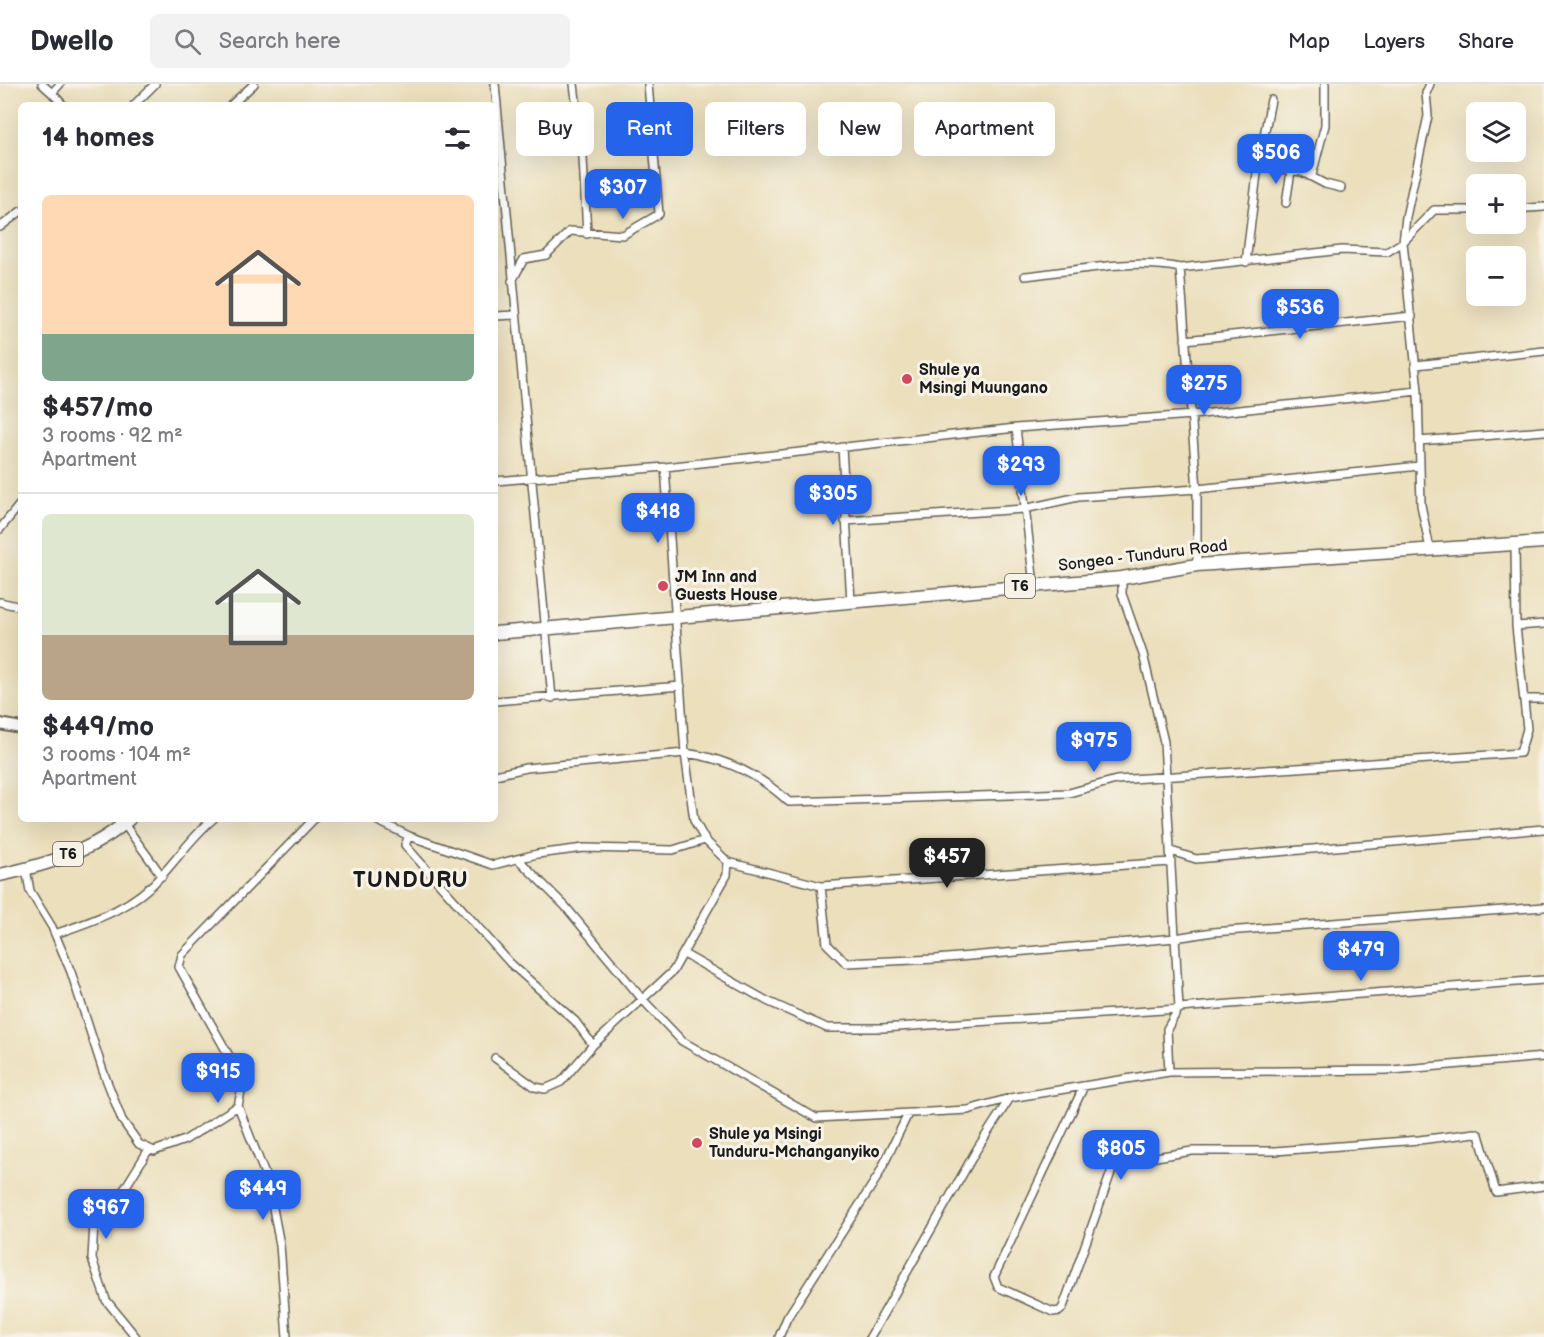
<!DOCTYPE html>
<html lang="en">
<head>
<meta charset="utf-8">
<style>
  body { margin:0; font-family:"Balsamiq Sans",sans-serif; background:#f2f2f3; color:#2b2b33; height:100vh; display:flex; flex-direction:column; font-size:22px; white-space:nowrap }
  * { box-sizing:border-box; margin:0 }
  p { font-size:20px; color:#7c7c81 }
  .icon { flex:none; width:33px; height:33px; fill:none; stroke:currentColor; stroke-width:2; stroke-linecap:round; stroke-linejoin:round }
  .map { position:relative; flex:1; overflow:hidden }
  .details { position:absolute; left:18px; top:18px; width:480px; height:720px; display:flex; flex-direction:column; background:#fff; border-radius:9px; box-shadow:0 6px 24px #0002 }
  .details>* { flex:none }
  .top-card { position:absolute; left:516px; top:18px; width:570px; height:54px; display:flex; gap:12px }
  .tools { position:absolute; left:1466px; top:18px; display:grid; gap:12px }
  .tools a { display:grid; place-items:center; width:60px; height:60px; border-radius:9px; background:#fff; box-shadow:0 6px 24px #0002; font-size:30px }
  .price { position:absolute; translate:-50% -51px; padding:0 14px; border-radius:12px; background:#2563eb; color:#fff; font-size:20px; line-height:39px; filter:drop-shadow(0 2px 3px #0008) }
  .price::after { content:''; position:absolute; left:50%; top:36px; width:18px; height:14px; margin-left:-9px; background:inherit; clip-path:polygon(0 0,100% 0,50% 100%) }
  .price.active { background:#222; color:#fff }
  ul { padding:0; list-style:none }
  li { display:grid; align-content:center; gap:12px; height:318px; padding:0 24px }
  li+li { border-top:2px solid #e1e1e2 }
  li span { display:grid; place-items:center; height:186px; border-radius:9px; color:#555 }
  li>.icon { margin-inline-start:auto }
  span .icon { width:108px; height:108px; fill:#fffc; stroke-width:1 }
  li b { font-size:26px }
  h2 { display:flex; justify-content:space-between; align-items:center; height:72px; padding:0 24px; font-size:26px }
  .tag { padding:0 21px; border-radius:9px; background:#fff; box-shadow:0 6px 24px #0002; font-size:21px; line-height:54px }
  .tag.active { background:#2563eb; color:#fff }
  header { display:flex; align-items:center; gap:36px; box-sizing:border-box; height:84px; padding:0 30px; background:#fff; border-bottom:2px solid #e1e1e2 }
  header strong { font-size:28px }
  nav { display:flex; gap:33px; margin-inline-start:auto; font-size:21px }
  .search { width:420px; height:54px; background:#f2f2f3; display:flex; align-items:center; gap:15px; box-sizing:border-box; padding:0 21px; border-radius:9px; color:#7c7c81; font-size:22px }
  .map>svg:first-child { display:block }
  .lines { fill:none; stroke-linecap:round; stroke-linejoin:round }
  .minor-casing { stroke:#646054; stroke-width:10 }
  .secondary-casing { stroke:#646054; stroke-width:14 }
  .trunk-casing { stroke:#646054; stroke-width:15 }
  .minor { stroke:#fff; stroke-width:7 }
  .secondary { stroke:#fff; stroke-width:10 }
  .trunk { stroke:#fff; stroke-width:12 }
  .poi-dot { fill:#d1495b; stroke:#f7f3e8; stroke-width:2 }
  .labels { text-anchor:middle; dominant-baseline:central; stroke-width:6; stroke-linejoin:round; paint-order:stroke }
  .shield { fill:#f7f3e8; stroke:#5e5c59; stroke-width:1.5 }
  .shield-label { font-size:15px; font-weight:bold; fill:#1c1c1c }
  .poi-label { font-size:16px; font-weight:bold; fill:#1c1c1c; stroke:#f7f3e8; text-anchor:start }
  .street-label { font-size:16px; fill:#1c1c1c; stroke:#f7f3e8 }
  .district-label { font-size:22px; font-weight:bold; letter-spacing:1.5px; fill:#1c1c1c; stroke:#f7f3e8 }
</style>
</head>
<body>
<header>
<strong>Dwello</strong>
<div class="search"><svg class="icon" aria-label="search" viewBox="0 0 24 24"><circle cx="10" cy="10" r="6"/><path d="M15 15l6 6"/></svg>Search here</div>
<nav><a>Map</a><a>Layers</a><a>Share</a></nav>
</header>
<div class="map">
<svg width="1544" height="1253" viewBox="0 0 1544 1253">
  <rect width="100%" height="100%" fill="#f7f3e8"/>
  <filter id="ink" filterUnits="userSpaceOnUse"><feTurbulence type="fractalNoise" baseFrequency=".0167" numOctaves="2"/><feDisplacementMap in="SourceGraphic" scale="12" xChannelSelector="R" yChannelSelector="G"/><feConvolveMatrix kernelMatrix="1 2 1 2 8 2 1 2 1" color-interpolation-filters="sRGB"/></filter>
  <filter id="wash" filterUnits="userSpaceOnUse"><feTurbulence type="fractalNoise" baseFrequency=".008" numOctaves="4" result="noise"/><feDisplacementMap in="SourceGraphic" scale="24" xChannelSelector="R" yChannelSelector="G"/><feGaussianBlur stdDeviation="1.35" result="paint"/><feColorMatrix in="noise" values="0 0 0 0 0 0 0 0 0 0 0 0 0 0 0 0 0 1.4 0 .05"/><feComposite in="paint" operator="in"/></filter>
  <g filter="url(#wash)">
    <rect width="100%" height="100%" fill="#ebdfbc"/>
  </g>
  <g filter="url(#ink)">
    <g class="lines">
      <g class="minor-casing">
        <path id="minor" d="M 42,0 L 52,9
          M 60,0 L 52,9 L 63,21
          M 495,0 L 552,614
          M 574,0 L 583,74 L 587,150
          M 1430,0 L 1426,9 L 1428,32 L 1406,133 L 1403,158 L 1418,307 L 1421,421 L 1430,465
          M 134,21 L 155,0
          M 231,21 L 254,0
          M 1258,82 L 1302,88 L 1325,100 L 1341,104
          M 1312,91 L 1325,41 L 1325,0
          M 1286,119 L 1291,87
          M 1515,125 L 1544,123
          M 0,143 L 21,127
          M 1246,178 L 1258,82 L 1271,16
          M 1180,184 L 1197,405 L 1197,481
          M 1025,192 C 1073,187 1133,174 1180,184 L 1342,166 L 1387,168 L 1403,158 L 1434,126 L 1476,126
          M 512,197 L 524,175 L 546,171 L 570,147 L 623,151 L 659,130 L 648,0
          M 495,232 L 515,231
          M 1185,256 L 1412,232
          M 1416,281 L 1544,267
          M 1016,344 L 1034,501
          M 1419,357 L 1544,347
          M 842,363 L 851,518
          M 495,397 L 665,383 L 1016,344 L 1192,331 L 1418,307
          M 845,437 L 1024,425 L 1078,413 L 1197,405 L 1419,382
          M 0,445 L 21,419
          M 1122,494 L 1122,510 L 1143,570 L 1164,658 L 1179,924 L 1167,945 L 1169,988
          M 0,518 L 21,523
          M 1516,542 L 1544,540
          M 1524,615 L 1544,615
          M 495,617 L 681,602
          M 495,691 L 526,684 L 685,669 C 724,674 760,691 789,718 L 1069,709 L 1116,696 L 1520,669 L 1527,645 L 1516,542 L 1515,458
          M 374,735 L 409,752 L 493,781 L 537,770 L 584,764 L 673,766 L 705,756
          M 124,740 L 162,792
          M 409,752 L 405,761 L 510,879 L 575,937 L 593,961
          M 1171,767 L 1196,775 L 1544,745
          M 519,776 L 565,822 L 643,916 L 682,957 L 816,1034 L 968,1026 L 1010,1014 L 1169,988 L 1392,986 L 1544,973
          M 728,778 L 821,802 L 1171,778
          M 26,785 L 30,807 L 52,843 L 71,888 L 103,987 L 122,1036 L 139,1060 L 154,1067 L 185,1056 L 238,1022 L 241,1008 L 237,986 L 179,883 L 182,871 L 314,735
          M 821,802 L 827,860 L 846,879 L 936,875 L 1175,854 L 1213,848 L 1544,823
          M 55,850 C 96,836 133,824 163,790 C 180,771 193,752 213,735
          M 684,870 L 767,917 L 827,944 L 882,944 L 1179,925
          M 1179,924 L 1544,896
          M 495,974 L 535,1003 L 545,1005 L 561,998 L 593,961 L 673,887 L 727,791 L 728,778 L 705,756 L 694,736 L 685,669 L 665,383
          M 1084,1002 L 994,1193 L 998,1203 L 1053,1228 L 1060,1227 L 1063,1223 L 1114,1080 L 1192,1067 L 1275,1067 L 1419,1056 L 1475,1049 L 1479,1051 L 1496,1108 L 1544,1102
          M 238,1022 L 268,1098 L 280,1161 L 287,1253
          M 136,1253 L 106,1216 L 92,1175 L 94,1139 L 125,1104 L 149,1065
          M 779,1253 L 787,1234 L 878,1092 L 908,1030
          M 870,1253 L 977,1065 L 1010,1014"/>
      </g>
      <g class="secondary-casing">
        <path id="secondary" d="M 0,640 L 21,644"/>
      </g>
      <g class="trunk-casing">
        <path id="trunk" d="M 495,549 L 1122,494 L 1197,481 L 1544,458
          M 0,791 C 45,781 95,767 129,735"/>
      </g>
      <use href="#minor" class="minor"/>
      <use href="#secondary" class="secondary"/>
      <use href="#trunk" class="trunk"/>
    </g>
  </g>
  <g class="poi-dot">
    <circle cx="907" cy="295" r="6"/>
    <circle cx="663" cy="502" r="6"/>
    <circle cx="697" cy="1059" r="6"/>
  </g>
  <g class="labels">
    <g class="shield">
      <rect x="1005" y="490" width="30" height="24" rx="4.5"/>
      <rect x="53" y="758" width="30" height="24" rx="4.5"/>
    </g>
    <g class="shield-label">
      <text x="1020" y="502">T6</text>
      <text x="68" y="770">T6</text>
    </g>
    <g class="poi-label">
      <text x="919" y="286">Shule ya<tspan x="919" dy="18">Msingi Muungano</tspan></text>
      <text x="675" y="493">JM Inn and<tspan x="675" dy="18">Guests House</tspan></text>
      <text x="709" y="1050">Shule ya Msingi<tspan x="709" dy="18">Tunduru-Mchanganyiko</tspan></text>
    </g>
    <g class="street-label">
      <text transform="translate(1143 472) rotate(-7)">Songea - Tunduru Road</text>
    </g>
    <g class="district-label">
      <text x="411" y="796">TUNDURU</text>
    </g>
  </g>
</svg>
<div class="tools">
<a><svg class="icon" aria-label="layers" viewBox="0 0 24 24"><path d="M12 4l9 5-9 5-9-5zM3 14l9 5 9-5"/></svg></a>
<a>+</a>
<a>−</a>
</div>
<b class="price" style="left:1276px;top:101px">$506</b>
<b class="price" style="left:623px;top:136px">$307</b>
<b class="price" style="left:1300px;top:256px">$536</b>
<b class="price" style="left:1204px;top:332px">$275</b>
<b class="price" style="left:1021px;top:413px">$293</b>
<b class="price" style="left:833px;top:442px">$305</b>
<b class="price" style="left:658px;top:460px">$418</b>
<b class="price" style="left:1094px;top:689px">$975</b>
<b class="price active" style="left:947px;top:805px">$457</b>
<b class="price" style="left:1361px;top:898px">$479</b>
<b class="price" style="left:218px;top:1020px">$915</b>
<b class="price" style="left:1121px;top:1097px">$805</b>
<b class="price" style="left:263px;top:1137px">$449</b>
<b class="price" style="left:106px;top:1156px">$967</b>
<div class="top-card">
<a class="tag">Buy</a>
<a class="tag active">Rent</a>
<a class="tag">Filters</a>
<a class="tag">New</a>
<a class="tag">Apartment</a>
</div>
<section class="details">
<h2>14 homes<svg class="icon" aria-label="filters" viewBox="0 0 24 24"><path d="M4 7h16M4 17h16"/><circle cx="9" cy="7" r="2"/><circle cx="15" cy="17" r="2"/></svg></h2>
<ul>
<li><span style="background:linear-gradient(#ffd9b3 75%,#7fa58c 0)"><svg class="icon" aria-label="home" viewBox="0 0 24 24"><path d="M3 11l9-7 9 7M6 9v11h12V9"/></svg></span><div><b>$457/mo</b><p>3 rooms · 92 m²</p><p>Apartment</p></div></li>
<li><span style="background:linear-gradient(#dfe7d0 65%,#b9a48a 0)"><svg class="icon" aria-label="home" viewBox="0 0 24 24"><path d="M3 11l9-7 9 7M6 9v11h12V9"/></svg></span><div><b>$449/mo</b><p>3 rooms · 104 m²</p><p>Apartment</p></div></li>
</ul>
</section>
</div>
</body>
</html>
